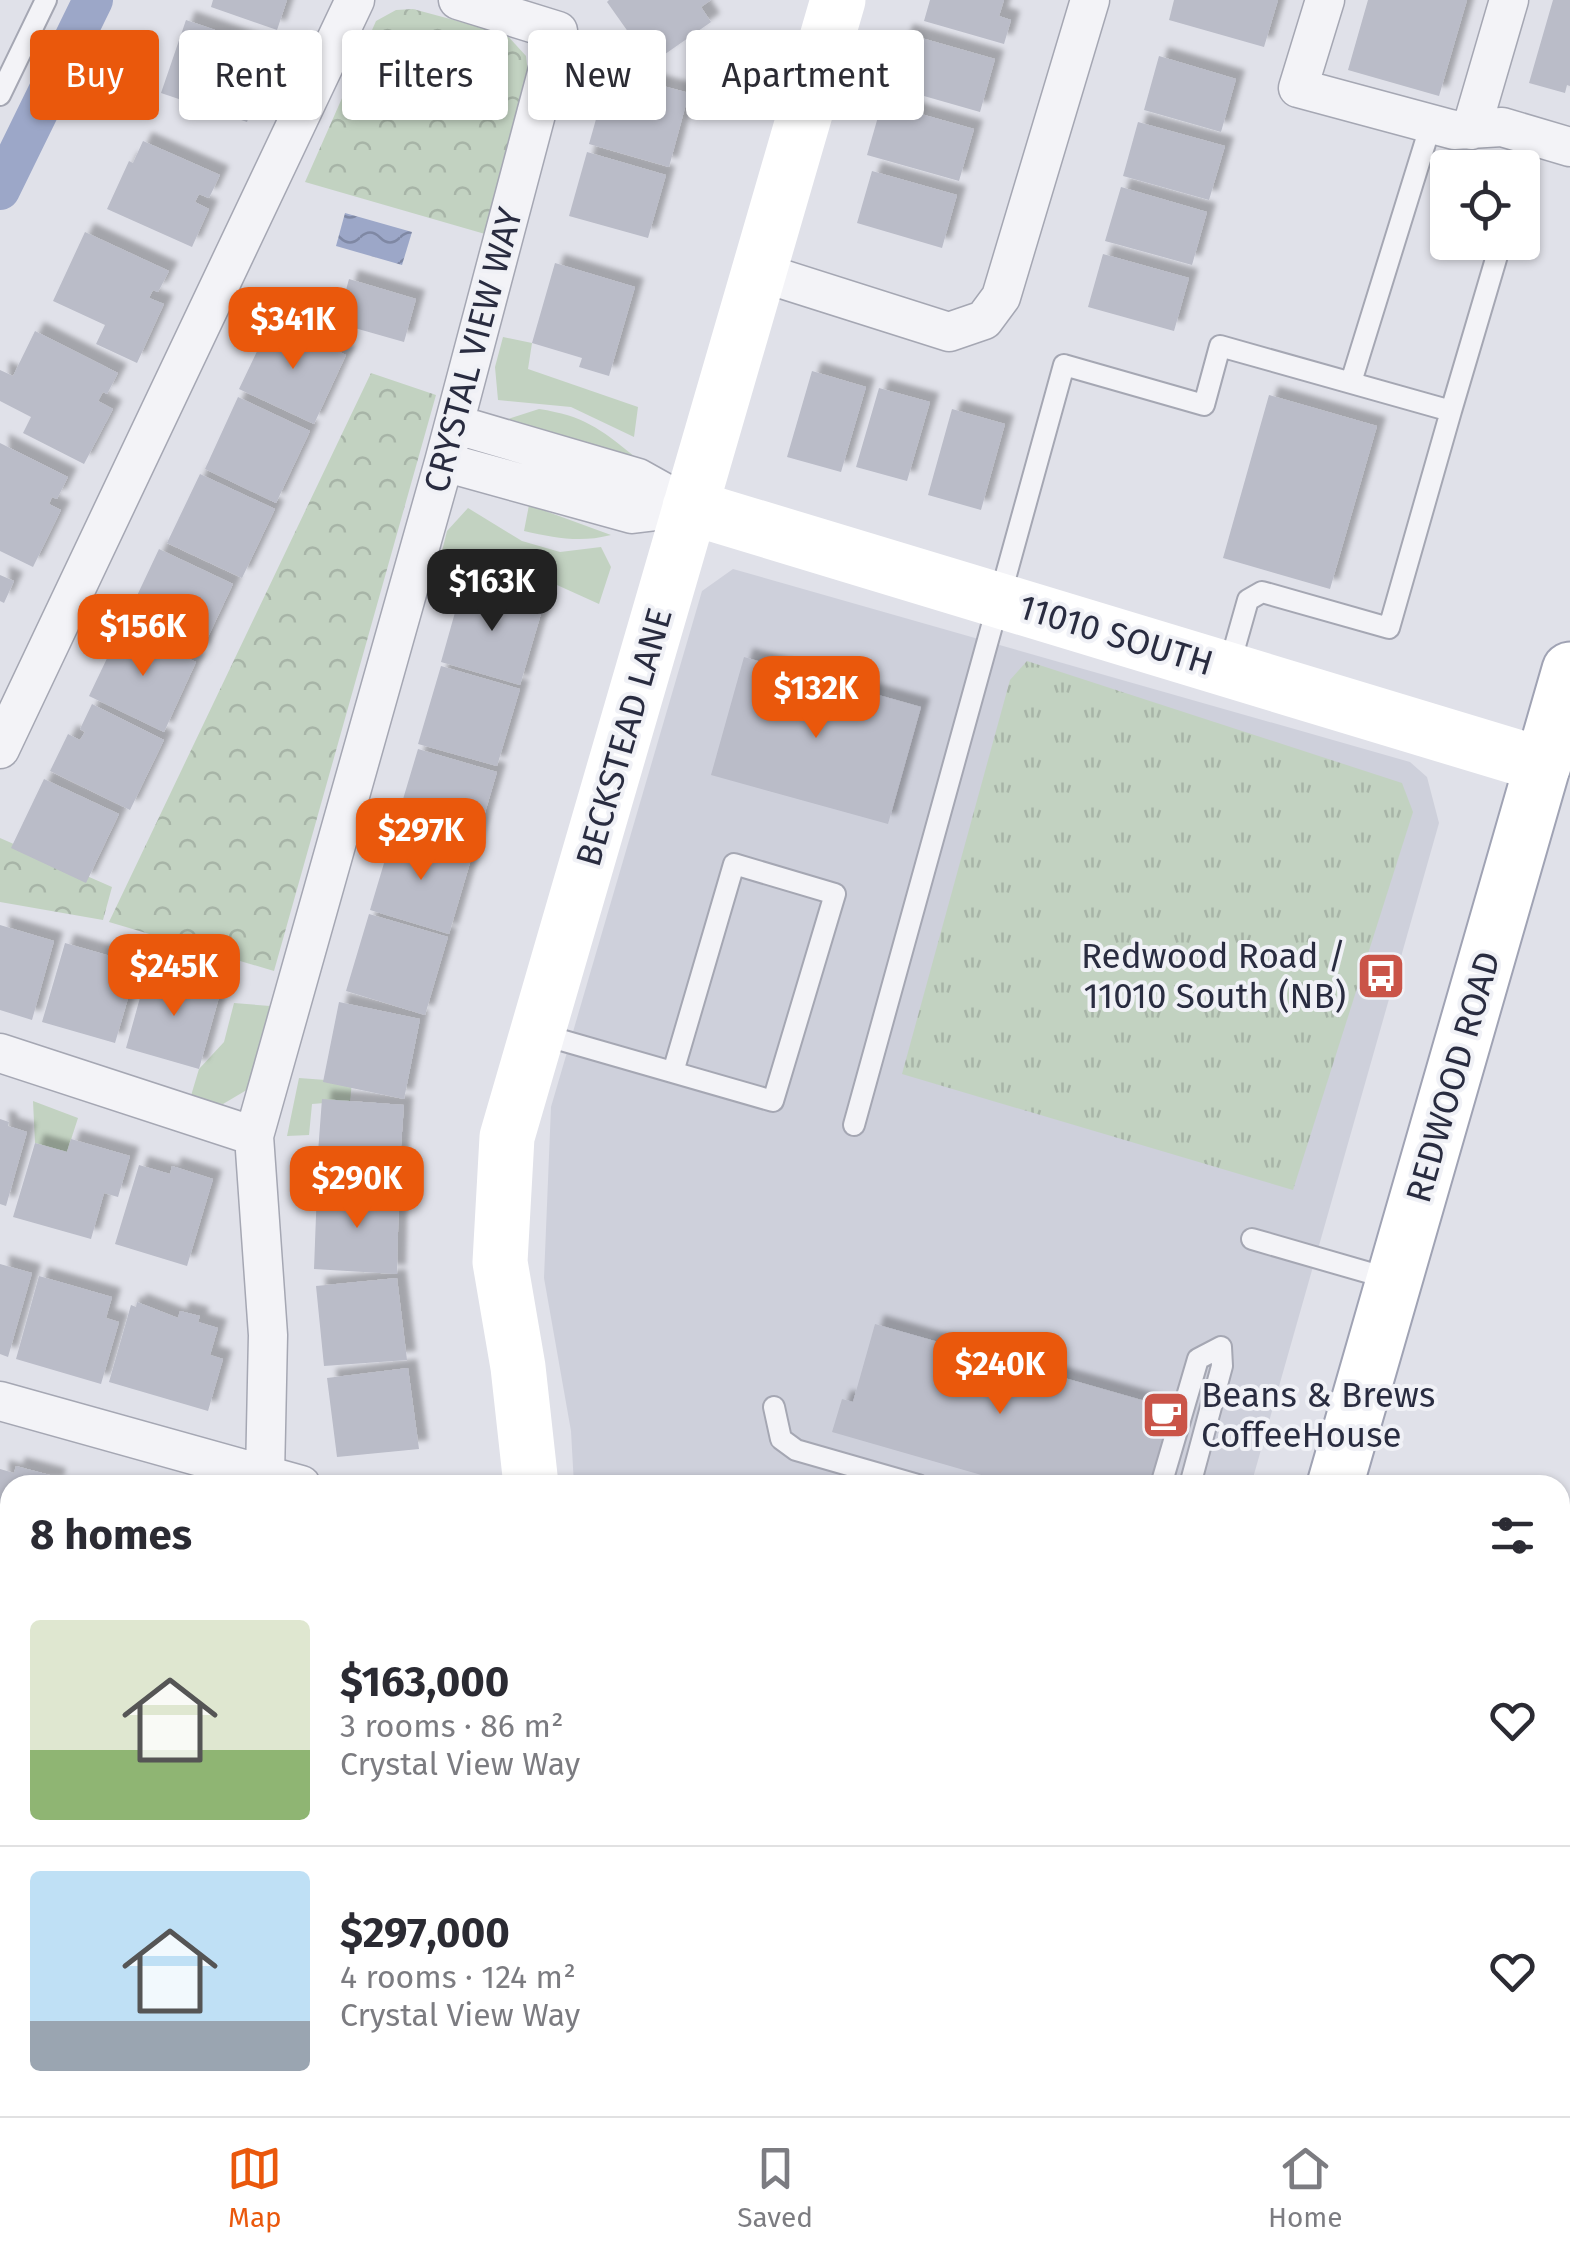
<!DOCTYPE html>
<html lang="en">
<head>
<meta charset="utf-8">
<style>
  body { margin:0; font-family:"Fira Sans",sans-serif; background:#f7f7f7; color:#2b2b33; height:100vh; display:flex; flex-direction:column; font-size:38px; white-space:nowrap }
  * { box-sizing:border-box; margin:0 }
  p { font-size:32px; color:#7c7c81 }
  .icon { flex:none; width:55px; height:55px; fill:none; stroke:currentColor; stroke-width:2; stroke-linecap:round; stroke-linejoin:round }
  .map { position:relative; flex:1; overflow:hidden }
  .sheet { position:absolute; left:0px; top:1475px; width:1570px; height:642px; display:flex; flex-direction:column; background:#fff; border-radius:30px 30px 0 0; box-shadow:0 2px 8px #0004 }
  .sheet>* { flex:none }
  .guide { position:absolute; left:30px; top:30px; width:1000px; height:90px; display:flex; gap:20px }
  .tools { position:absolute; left:1430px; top:150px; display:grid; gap:20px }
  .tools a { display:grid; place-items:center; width:110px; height:110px; border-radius:10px; background:#fff; box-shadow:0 2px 8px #0004; font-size:50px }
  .price { position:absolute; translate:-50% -85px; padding:0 22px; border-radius:20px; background:#ea580c; color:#fff; font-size:32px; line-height:65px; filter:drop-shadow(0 2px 5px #0008) }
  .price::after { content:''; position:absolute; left:50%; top:60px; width:30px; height:22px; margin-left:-15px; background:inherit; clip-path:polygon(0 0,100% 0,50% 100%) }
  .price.active { background:#222; color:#fff }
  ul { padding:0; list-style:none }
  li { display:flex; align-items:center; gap:30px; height:250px; padding:0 30px }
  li+li { border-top:2px solid #e1e1e2 }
  li span { display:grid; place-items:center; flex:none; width:280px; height:200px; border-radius:10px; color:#555 }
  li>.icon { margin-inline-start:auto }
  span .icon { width:120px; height:120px; fill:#fffc; stroke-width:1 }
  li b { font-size:42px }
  h2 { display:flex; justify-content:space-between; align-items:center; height:120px; padding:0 30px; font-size:42px }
  .tag { padding:0 35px; border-radius:10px; background:#fff; box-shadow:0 2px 8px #0004; font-size:35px; line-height:90px }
  .tag.active { background:#ea580c; color:#fff }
  .menu { display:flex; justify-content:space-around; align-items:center; height:140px; border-top:2px solid #e1e1e2; background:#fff; font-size:28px; color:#7c7c81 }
  .menu a { display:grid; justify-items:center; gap:5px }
  .menu .active { color:#ea580c }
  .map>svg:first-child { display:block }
  .built { fill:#ced0db }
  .grass { fill:url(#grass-tufts) }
  .forest { fill:url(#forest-crowns) }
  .garden { fill:#c2d2c1 }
  .water { fill:url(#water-waves) }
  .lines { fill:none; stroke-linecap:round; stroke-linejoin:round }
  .canal { stroke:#9ca7c8; stroke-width:40 }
  .building { fill:#babcc8; filter:url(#shadow) }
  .lane-casing { stroke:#a5a7b3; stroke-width:24 }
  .street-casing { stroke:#a5a7b3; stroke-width:41 }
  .primary-casing { stroke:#a0a3b4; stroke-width:59 }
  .path { stroke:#bebfc7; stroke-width:6; stroke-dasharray:8 8; stroke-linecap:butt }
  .lane { stroke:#f3f3f7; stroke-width:20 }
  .street { stroke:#f3f3f7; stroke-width:38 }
  .secondary { stroke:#fff; stroke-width:55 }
  .primary { stroke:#fff; stroke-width:55 }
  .labels { text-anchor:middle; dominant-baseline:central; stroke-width:8; stroke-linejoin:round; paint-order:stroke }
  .street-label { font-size:35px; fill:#292c40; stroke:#f0f1f6 }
  .poi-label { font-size:35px; fill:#292c40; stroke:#f0f1f6; text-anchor:end }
</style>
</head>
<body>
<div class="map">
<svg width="1570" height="2116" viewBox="0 0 1570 2116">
  <defs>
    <pattern id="grass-tufts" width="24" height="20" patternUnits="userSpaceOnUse" patternTransform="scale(2.5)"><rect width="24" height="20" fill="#c2d2c1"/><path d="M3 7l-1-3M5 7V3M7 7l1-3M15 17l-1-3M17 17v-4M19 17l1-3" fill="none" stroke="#a7b4a7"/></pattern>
    <pattern id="forest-crowns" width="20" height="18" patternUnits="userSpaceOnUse" patternTransform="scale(2.5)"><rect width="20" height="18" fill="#c2d2c1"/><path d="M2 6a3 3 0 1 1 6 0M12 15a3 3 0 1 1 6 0" fill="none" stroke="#a7b4a7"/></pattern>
    <pattern id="water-waves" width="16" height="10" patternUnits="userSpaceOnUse" patternTransform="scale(2.5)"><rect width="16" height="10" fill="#9ca7c8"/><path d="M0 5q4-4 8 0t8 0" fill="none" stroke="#7f88a4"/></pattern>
    <filter id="shadow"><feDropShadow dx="9" dy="-9" stdDeviation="2.5" flood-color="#0004"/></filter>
  </defs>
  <rect width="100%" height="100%" fill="#e0e1e9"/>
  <path class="built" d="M 733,569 L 1410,762 L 1427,777 L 1439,823 L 1251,1485 L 574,1485 L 571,1431 L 544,1278 L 551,1107 L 702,591 Z"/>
  <path class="grass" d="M 1027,661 L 1402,783 L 1413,812 L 1293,1190 L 902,1074 L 1010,680 Z"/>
  <path class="forest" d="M 413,9 L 506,34 L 526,56 L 529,82 L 485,234 L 305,182 L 376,21 L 396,10 Z
    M 371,373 L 436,395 L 274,971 L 109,922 Z
    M 0,838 L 112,887 L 103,920 L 0,902 Z"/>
  <path class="garden" d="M 503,337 L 532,343 L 528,369 L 638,407 L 634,437 L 571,407 L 498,400 L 495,367 Z
    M 539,409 C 584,416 599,428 634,456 L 580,448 L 505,420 Z
    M 529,505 L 611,535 C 580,543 556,538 524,531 Z
    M 468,508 L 522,541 L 560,552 L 601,547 L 611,567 L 599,604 L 515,566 L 467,577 L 437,571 L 447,531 Z
    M 234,1003 L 270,1006 L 250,1088 L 223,1104 L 190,1099 L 199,1069 L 224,1042 Z
    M 299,1078 L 352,1082 L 350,1101 L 312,1104 L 309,1135 L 287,1136 Z
    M 33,1101 L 78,1118 L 67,1152 L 35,1143 Z"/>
  <path class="water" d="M 345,213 L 412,232 L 402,265 L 336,246 Z"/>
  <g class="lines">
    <path class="canal" d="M 0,190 L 93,0"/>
  </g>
  <path class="building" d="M 213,0 L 287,0 L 277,30 L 211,7 Z
    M 609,0 L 711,0 L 701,7 L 711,22 L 658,59 L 643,38 L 636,43 L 607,2 Z
    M 930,0 L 1004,0 L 999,16 L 1011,20 L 1004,44 L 924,21 Z
    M 1174,0 L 1278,0 L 1264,47 L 1169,20 Z
    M 1368,0 L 1467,0 L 1439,96 L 1348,70 Z
    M 1553,0 L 1570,0 L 1570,86 L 1567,85 L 1565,93 L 1529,83 Z
    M 186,20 L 262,46 L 253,73 L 248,71 L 246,77 L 261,82 L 247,122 L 161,93 Z
    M 904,33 L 995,59 L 980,112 L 889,86 Z
    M 1159,56 L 1236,79 L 1221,132 L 1144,110 Z
    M 615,73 L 689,93 L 669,167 L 589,144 L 600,105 L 605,106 Z
    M 882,103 L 974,129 L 959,181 L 867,155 Z
    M 1138,122 L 1225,146 L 1209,200 L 1123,176 Z
    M 143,141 L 220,175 L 209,198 L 199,194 L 195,202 L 209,209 L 192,247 L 107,209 L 129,161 L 133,163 Z
    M 587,152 L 666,175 L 648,238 L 569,216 Z
    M 872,171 L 957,195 L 942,248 L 857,223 Z
    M 1121,187 L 1207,212 L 1192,265 L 1105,241 Z
    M 85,232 L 169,271 L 158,292 L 153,290 L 149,298 L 164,304 L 137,363 L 96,344 L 105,325 L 53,301 Z
    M 1103,254 L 1189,278 L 1174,331 L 1088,307 Z
    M 555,263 L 635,287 L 609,376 L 579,367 L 582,358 L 532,343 Z
    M 349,279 L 416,299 L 404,342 L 337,323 Z
    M 272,320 L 346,355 L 314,424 L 239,389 Z
    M 35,331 L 118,373 L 107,394 L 103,392 L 98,401 L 113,409 L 84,464 L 23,433 L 31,417 L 0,401 L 0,370 L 13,376 Z
    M 812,371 L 866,387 L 841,472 L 787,457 Z
    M 879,388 L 930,402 L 907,481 L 856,467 Z
    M 1269,395 L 1377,426 L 1330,589 L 1223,558 Z
    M 238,397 L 310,431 L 276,503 L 205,469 Z
    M 952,409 L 1005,424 L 981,510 L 928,495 Z
    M 0,443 L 68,477 L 57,499 L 52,497 L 49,504 L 61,510 L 33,567 L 0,551 Z
    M 200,474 L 275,509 L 242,578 L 167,543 Z
    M 159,549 L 233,584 L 200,654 L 126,619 Z
    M 0,575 L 14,581 L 4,603 L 0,601 Z
    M 463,584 L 543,607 L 520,685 L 441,662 Z
    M 122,627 L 196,662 L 164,732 L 89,696 Z
    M 744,657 L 921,707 L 888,824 L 711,775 Z
    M 441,666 L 520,689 L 497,766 L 418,744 Z
    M 92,704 L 164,740 L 130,810 L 50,771 L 68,734 L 80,740 L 85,732 L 80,729 Z
    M 418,749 L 497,772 L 474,850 L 395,826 Z
    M 44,779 L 119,814 L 86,883 L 11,848 Z
    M 393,833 L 472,856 L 449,934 L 370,910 Z
    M 369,914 L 448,937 L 425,1015 L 346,991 Z
    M 0,925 L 54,941 L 32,1020 L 0,1010 Z
    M 65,943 L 138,964 L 115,1043 L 42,1022 Z
    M 148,969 L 221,990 L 199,1069 L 126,1048 Z
    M 339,1002 L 420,1019 L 404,1099 L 323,1082 Z
    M 322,1099 L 404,1105 L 398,1187 L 316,1179 Z
    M 0,1119 L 9,1122 L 8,1126 L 27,1132 L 6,1206 L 0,1204 Z
    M 71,1139 L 130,1156 L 118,1197 L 104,1193 L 91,1239 L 13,1217 L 35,1143 L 67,1152 Z
    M 139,1165 L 170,1174 L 172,1166 L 213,1179 L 187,1266 L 115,1244 Z
    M 317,1189 L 399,1191 L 397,1274 L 314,1269 Z
    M 0,1264 L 32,1273 L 8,1357 L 0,1354 Z
    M 39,1276 L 112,1297 L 106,1318 L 119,1322 L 101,1384 L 16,1359 Z
    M 397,1278 L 407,1360 L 324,1366 L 316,1286 Z
    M 137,1302 L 178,1318 L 180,1311 L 200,1316 L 198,1322 L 218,1328 L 210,1355 L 223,1359 L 208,1411 L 109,1382 L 131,1305 L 136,1307 Z
    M 875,1324 L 1173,1409 L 1151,1485 L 1016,1485 L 832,1432 L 842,1399 L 853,1402 Z
    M 408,1368 L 419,1449 L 337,1457 L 327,1378 Z
    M 16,1466 L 57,1477 L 55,1485 L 10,1485 L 10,1565 L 0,1562 L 0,1469 L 14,1473 Z
    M 1570,1553 L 1570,1698 L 1560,1695 L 1560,1584 Z
    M 1560,2068 L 1570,2071 L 1570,2116 L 1293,2116 L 1296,2108 L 1560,2108 Z"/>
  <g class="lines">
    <g class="lane-casing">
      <path id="lane" d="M 0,95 L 46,0
        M 1351,382 L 1431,124
        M 1451,411 L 1501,242
        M 540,1034 L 773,1101 L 835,894 L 734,864 L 673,1072
        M 854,1125 L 1064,365 L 1204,405 L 1220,346 L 1451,411 L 1389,628 L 1262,592 L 1248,600 L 1229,667
        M 1252,1239 L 1394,1280
        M 774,1407 L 781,1439 L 796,1450 L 918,1485
        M 1161,1485 L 1198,1359 L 1221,1347 L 1222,1366 L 1190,1485
        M 1560,1878 L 1570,1881"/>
    </g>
    <g class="street-casing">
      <path id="street" d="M 1325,0 L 1298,88 L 1454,130 L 1502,127 L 1570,147
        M 1471,130 L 1509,0
        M 760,272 L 949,332 L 984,320 L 1001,297 L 1090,0
        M 454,424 L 638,478 L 690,507
        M 444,462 L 632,514 L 690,507
        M 0,749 L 355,0
        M 0,1053 L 254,1136
        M 0,1401 L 301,1485
        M 265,1475 L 268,1335 L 254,1136 L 444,462 L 558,31 L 458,0
        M 0,1968 L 10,1971
        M 91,2116 L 93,2108"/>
    </g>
    <g class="primary-casing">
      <path id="primary" d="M 1335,1485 L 1570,670
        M 1154,2116 L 1156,2108"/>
    </g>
    <path class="path" d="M 1560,1839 L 1570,1842
      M 1560,1921 L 1570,1924"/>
    <use href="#lane" class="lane"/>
    <use href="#street" class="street"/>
    <path class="secondary" d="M 690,507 L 1543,765
      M 531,1485 L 518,1367 L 500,1262 L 507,1137 L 838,0
      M 391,2116 L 393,2108"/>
    <use href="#primary" class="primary"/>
  </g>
  <defs>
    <g id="bus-square" transform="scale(2.5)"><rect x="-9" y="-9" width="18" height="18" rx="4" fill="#ca5448" stroke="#f0f1f6"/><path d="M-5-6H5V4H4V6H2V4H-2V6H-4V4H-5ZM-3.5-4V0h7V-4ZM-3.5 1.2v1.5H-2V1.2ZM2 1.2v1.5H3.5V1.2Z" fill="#fff"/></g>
    <g id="cafe-square" transform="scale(2.5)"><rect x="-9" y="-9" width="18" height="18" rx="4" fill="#ca5448" stroke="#f0f1f6"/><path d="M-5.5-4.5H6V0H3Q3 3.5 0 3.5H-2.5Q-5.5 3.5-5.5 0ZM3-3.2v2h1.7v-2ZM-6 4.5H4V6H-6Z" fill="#fff"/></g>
  </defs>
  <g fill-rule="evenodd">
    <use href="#bus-square" x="1381" y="976"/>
    <use href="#cafe-square" x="1166" y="1415"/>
  </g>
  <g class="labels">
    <g class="street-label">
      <text transform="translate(473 350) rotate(-75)">CRYSTAL VIEW WAY</text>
      <text transform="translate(1116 635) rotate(17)">11010 SOUTH</text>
      <text transform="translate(624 737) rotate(-74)">BECKSTEAD LANE</text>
      <text transform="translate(1453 1077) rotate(-74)">REDWOOD ROAD</text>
    </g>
    <g class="poi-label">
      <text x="1346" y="956">Redwood Road /<tspan x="1346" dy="40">11010 South (NB)</tspan></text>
      <text x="1201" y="1395" text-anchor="start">Beans &amp; Brews<tspan x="1201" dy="40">CoffeeHouse</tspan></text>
    </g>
  </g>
</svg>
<div class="tools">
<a><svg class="icon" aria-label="locate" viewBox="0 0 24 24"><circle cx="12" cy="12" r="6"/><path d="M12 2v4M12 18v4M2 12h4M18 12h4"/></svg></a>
</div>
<b class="price" style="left:293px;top:372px">$341K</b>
<b class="price active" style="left:492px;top:634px">$163K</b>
<b class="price" style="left:143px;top:679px">$156K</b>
<b class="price" style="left:816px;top:741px">$132K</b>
<b class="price" style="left:421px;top:883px">$297K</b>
<b class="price" style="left:174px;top:1019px">$245K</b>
<b class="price" style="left:357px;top:1231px">$290K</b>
<b class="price" style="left:1000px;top:1417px">$240K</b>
<div class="guide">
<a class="tag active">Buy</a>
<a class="tag">Rent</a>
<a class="tag">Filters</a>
<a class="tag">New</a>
<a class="tag">Apartment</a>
</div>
<section class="sheet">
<h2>8 homes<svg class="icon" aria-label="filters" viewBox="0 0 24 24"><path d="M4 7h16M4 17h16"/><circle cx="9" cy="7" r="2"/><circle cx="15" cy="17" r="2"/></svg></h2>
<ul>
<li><span style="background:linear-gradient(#dfe7d0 65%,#8fb573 0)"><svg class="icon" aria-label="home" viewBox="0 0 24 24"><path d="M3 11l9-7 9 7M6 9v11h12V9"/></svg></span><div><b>$163,000</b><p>3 rooms · 86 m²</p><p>Crystal View Way</p></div><svg class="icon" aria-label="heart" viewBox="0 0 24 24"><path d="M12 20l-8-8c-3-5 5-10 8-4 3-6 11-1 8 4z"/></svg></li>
<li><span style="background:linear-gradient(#bfe0f5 75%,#9aa5b1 0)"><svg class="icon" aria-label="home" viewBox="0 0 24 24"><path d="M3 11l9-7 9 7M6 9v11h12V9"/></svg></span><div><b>$297,000</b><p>4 rooms · 124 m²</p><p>Crystal View Way</p></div><svg class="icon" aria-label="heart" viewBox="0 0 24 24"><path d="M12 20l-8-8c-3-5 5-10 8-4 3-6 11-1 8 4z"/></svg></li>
</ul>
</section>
</div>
<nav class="menu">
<a class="active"><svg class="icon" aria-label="map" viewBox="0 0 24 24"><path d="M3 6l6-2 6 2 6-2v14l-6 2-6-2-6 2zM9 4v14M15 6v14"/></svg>Map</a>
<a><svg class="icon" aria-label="saved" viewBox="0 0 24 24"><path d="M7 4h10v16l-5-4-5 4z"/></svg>Saved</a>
<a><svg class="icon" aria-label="home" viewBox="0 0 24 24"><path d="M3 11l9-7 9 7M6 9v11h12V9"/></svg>Home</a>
</nav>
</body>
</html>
